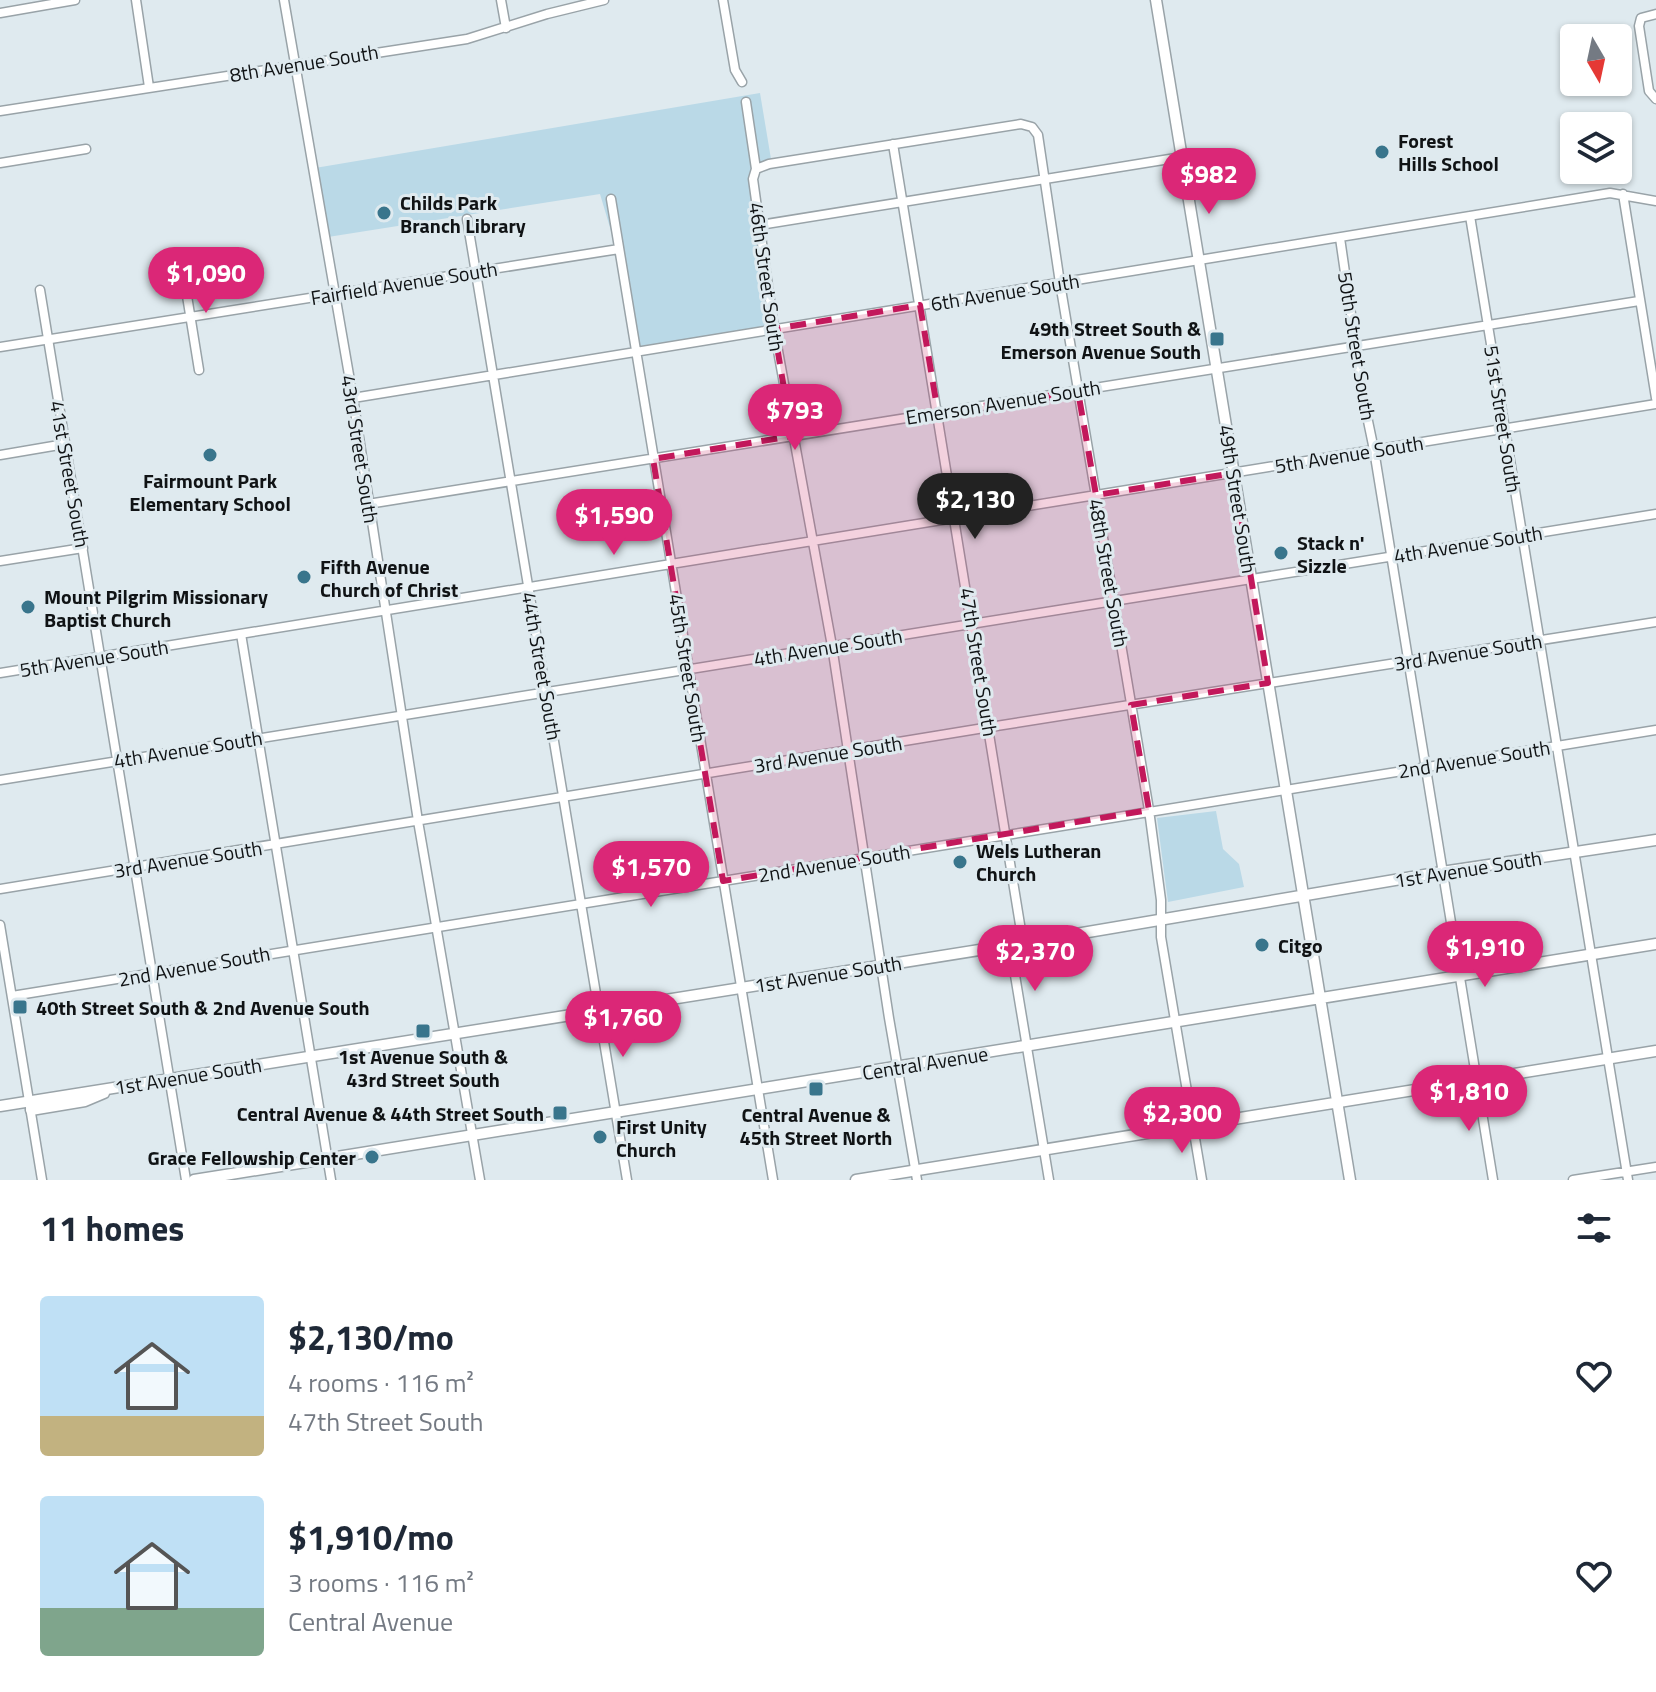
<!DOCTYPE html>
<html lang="en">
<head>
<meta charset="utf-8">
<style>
  body { margin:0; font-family:"Titillium Web",sans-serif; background:#f2f2f3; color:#1f2937; height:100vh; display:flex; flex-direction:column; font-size:30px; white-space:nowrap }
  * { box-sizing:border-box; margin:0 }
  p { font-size:26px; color:#747a83 }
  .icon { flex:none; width:44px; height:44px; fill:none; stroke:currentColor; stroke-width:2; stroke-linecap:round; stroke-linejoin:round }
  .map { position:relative; height:1180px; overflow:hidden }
  .sheet { display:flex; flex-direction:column; background:#fff; flex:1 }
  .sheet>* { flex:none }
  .needle { width:52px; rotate:171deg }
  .controls { position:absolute; left:1560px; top:24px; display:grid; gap:16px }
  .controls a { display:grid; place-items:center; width:72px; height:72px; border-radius:8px; background:#fff; box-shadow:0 2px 6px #0004; font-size:40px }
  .price { position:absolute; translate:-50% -68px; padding:0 18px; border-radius:28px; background:#db2777; color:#fff; font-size:26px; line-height:52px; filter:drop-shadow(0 2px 4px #0008) }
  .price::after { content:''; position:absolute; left:50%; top:48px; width:24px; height:18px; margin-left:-12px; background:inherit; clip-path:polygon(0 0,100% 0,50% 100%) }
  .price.selected { background:#222; color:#fff }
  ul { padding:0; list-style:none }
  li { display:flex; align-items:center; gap:24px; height:200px; padding:0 40px }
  li span { display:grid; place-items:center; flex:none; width:224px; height:160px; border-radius:8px; color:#555 }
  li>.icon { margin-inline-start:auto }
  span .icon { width:96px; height:96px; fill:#fffc; stroke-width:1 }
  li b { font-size:34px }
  h2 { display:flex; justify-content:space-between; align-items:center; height:96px; padding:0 40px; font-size:34px }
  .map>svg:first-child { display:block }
  .green { fill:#bad9e7 }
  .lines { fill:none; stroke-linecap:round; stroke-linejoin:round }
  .minor-casing { stroke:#99a3a8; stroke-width:11 }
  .major-casing { stroke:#99a3a8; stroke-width:13 }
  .minor { stroke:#fff; stroke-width:8 }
  .major { stroke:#fff; stroke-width:10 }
  .marked { fill:#c2185b; fill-opacity:0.2; stroke:#c2185b; stroke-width:6; stroke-dasharray:16 10; stroke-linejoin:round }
  .poi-dot { fill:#39758c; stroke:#dfeaef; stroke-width:3 }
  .labels { text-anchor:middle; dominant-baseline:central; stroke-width:6; stroke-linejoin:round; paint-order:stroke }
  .street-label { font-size:20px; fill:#101315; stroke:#dfeaef }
  .poi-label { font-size:20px; font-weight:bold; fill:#101315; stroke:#dfeaef; text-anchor:start }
</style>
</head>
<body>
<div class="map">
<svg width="1656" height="1180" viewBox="0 0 1656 1180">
  <rect width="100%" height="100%" fill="#dfeaef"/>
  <path class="green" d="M 760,93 L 771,159 L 759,164 L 749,98 L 741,99 L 752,167 L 749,180 L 770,325 L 639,347 L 613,194 L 606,196 L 614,241 L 600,194 L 328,237 L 315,168 Z
    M 1216,811 L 1223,849 L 1239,864 L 1244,887 L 1168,902 L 1157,818 Z"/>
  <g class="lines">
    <g class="minor-casing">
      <path id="minor" d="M 136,0 L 149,87
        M 284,0 L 353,398 L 418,821 L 480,1180
        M 501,0 L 506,28
        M 723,0 L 735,70 L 742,82
        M 0,13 L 75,0
        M 1656,14 L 1641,18 L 1639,26 L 1649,91 L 1656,99
        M 746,102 L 756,169 L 753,179 L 774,329 L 832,646 L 889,1018 L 917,1180
        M 0,111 L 467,39 L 547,14 L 604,0
        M 893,144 L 1023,943
        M 0,163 L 86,149
        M 756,169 L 769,164 L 1021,124 L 1032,127 L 1038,135 L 1060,283 L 1149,810 L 1161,900 L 1161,937 L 1202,1180
        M 1623,194 L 1656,398
        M 611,199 L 773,1180
        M 1470,216 L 1628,1180
        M 467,219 L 627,1180
        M 760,225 L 1182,157
        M 1340,238 L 1363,397 L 1374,450 L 1493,1180
        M 182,265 L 199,370
        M 40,290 L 186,1180
        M 0,347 L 619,249
        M 353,398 L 1610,193 L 1656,201
        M 0,455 L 65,444
        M 368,504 L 1639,301
        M 0,561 L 83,548
        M 241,634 L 331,1180
        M 0,673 L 1656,404
        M 0,780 L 1656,514
        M 0,889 L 990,727 L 1656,622
        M 0,925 L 42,1180
        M 1010,945 L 1049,1180
        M 12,996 L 1656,730
        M 1573,1180 L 1656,1167"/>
    </g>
    <g class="major-casing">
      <path id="major" d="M 1156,0 L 1350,1180
        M 0,1106 L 1023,943 L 1442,872 L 1656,840
        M 31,1110 L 85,1101 L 104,1093
        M 194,1180 L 1656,944
        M 856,1180 L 1656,1051"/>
    </g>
    <use href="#minor" class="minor"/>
    <use href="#major" class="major"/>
  </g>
  <path class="marked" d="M 920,305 L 938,413 L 1078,391 L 1096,495 L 1234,473 L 1268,683 L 1131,705 L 1149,810 L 723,881 L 653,459 L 792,436 L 774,329 Z"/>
  <g class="poi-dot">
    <circle cx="1382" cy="152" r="8"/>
    <circle cx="384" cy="213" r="8"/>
    <rect x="1209" y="331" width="16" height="16" rx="4"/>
    <circle cx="210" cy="455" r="8"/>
    <circle cx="1281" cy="553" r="8"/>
    <circle cx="304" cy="577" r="8"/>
    <circle cx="28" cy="607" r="8"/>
    <circle cx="960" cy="862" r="8"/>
    <circle cx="1262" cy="945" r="8"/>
    <rect x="12" y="999" width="16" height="16" rx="4"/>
    <rect x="415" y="1023" width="16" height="16" rx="4"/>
    <rect x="808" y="1081" width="16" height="16" rx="4"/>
    <rect x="552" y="1105" width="16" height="16" rx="4"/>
    <circle cx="600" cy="1137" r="8"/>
    <circle cx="372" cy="1157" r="8"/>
  </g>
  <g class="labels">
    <g class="street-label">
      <text transform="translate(304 63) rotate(-9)">8th Avenue South</text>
      <text transform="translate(767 277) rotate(82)">46th Street South</text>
      <text transform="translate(404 283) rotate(-9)">Fairfield Avenue South</text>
      <text transform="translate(1005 292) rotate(-9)">6th Avenue South</text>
      <text transform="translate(1357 346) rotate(81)">50th Street South</text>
      <text transform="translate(1003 402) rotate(-9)">Emerson Avenue South</text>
      <text transform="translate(1503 419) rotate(81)">51st Street South</text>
      <text transform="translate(360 449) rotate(81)">43rd Street South</text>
      <text transform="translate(1349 454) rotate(-9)">5th Avenue South</text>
      <text transform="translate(70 474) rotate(80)">41st Street South</text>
      <text transform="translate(1238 499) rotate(81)">49th Street South</text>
      <text transform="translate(1468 544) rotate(-9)">4th Avenue South</text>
      <text transform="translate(1109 573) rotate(80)">48th Street South</text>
      <text transform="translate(828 647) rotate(-9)">4th Avenue South</text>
      <text transform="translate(1468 652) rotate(-9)">3rd Avenue South</text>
      <text transform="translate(94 658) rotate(-9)">5th Avenue South</text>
      <text transform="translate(979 662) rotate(81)">47th Street South</text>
      <text transform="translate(542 666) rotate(80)">44th Street South</text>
      <text transform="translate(688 668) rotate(81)">45th Street South</text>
      <text transform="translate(188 749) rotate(-9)">4th Avenue South</text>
      <text transform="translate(828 754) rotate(-9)">3rd Avenue South</text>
      <text transform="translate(1474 759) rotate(-9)">2nd Avenue South</text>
      <text transform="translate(188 859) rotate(-9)">3rd Avenue South</text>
      <text transform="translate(834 863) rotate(-9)">2nd Avenue South</text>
      <text transform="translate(1468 869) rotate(-9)">1st Avenue South</text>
      <text transform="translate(194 966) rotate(-10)">2nd Avenue South</text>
      <text transform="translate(828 974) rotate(-9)">1st Avenue South</text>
      <text transform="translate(925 1063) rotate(-9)">Central Avenue</text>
      <text transform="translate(188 1076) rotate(-9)">1st Avenue South</text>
    </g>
    <g class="poi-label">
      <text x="1398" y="140">Forest<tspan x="1398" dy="23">Hills School</tspan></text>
      <text x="400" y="202">Childs Park<tspan x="400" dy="23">Branch Library</tspan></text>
      <text x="1201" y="328" text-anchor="end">49th Street South &amp;<tspan x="1201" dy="23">Emerson Avenue South</tspan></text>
      <text x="210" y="480" text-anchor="middle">Fairmount Park<tspan x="210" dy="23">Elementary School</tspan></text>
      <text x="1297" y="542">Stack n'<tspan x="1297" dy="23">Sizzle</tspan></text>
      <text x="320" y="566">Fifth Avenue<tspan x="320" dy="23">Church of Christ</tspan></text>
      <text x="44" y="596">Mount Pilgrim Missionary<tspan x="44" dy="23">Baptist Church</tspan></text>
      <text x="976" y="850">Wels Lutheran<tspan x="976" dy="23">Church</tspan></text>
      <text x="1278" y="945">Citgo</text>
      <text x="36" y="1007">40th Street South &amp; 2nd Avenue South</text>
      <text x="423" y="1056" text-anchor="middle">1st Avenue South &amp;<tspan x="423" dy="23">43rd Street South</tspan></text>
      <text x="544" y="1113" text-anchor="end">Central Avenue &amp; 44th Street South</text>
      <text x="816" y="1114" text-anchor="middle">Central Avenue &amp;<tspan x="816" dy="23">45th Street North</tspan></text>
      <text x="616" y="1126">First Unity<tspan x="616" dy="23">Church</tspan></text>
      <text x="356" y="1157" text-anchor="end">Grace Fellowship Center</text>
    </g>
  </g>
</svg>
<div class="controls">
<a><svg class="needle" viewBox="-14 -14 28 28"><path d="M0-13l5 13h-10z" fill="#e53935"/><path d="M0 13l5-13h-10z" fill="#747a83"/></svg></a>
<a><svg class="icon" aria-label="layers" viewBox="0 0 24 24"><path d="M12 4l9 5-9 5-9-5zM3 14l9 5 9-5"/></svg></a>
</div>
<b class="price" style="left:1209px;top:216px">$982</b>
<b class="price" style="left:206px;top:315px">$1,090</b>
<b class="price" style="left:795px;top:452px">$793</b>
<b class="price selected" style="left:975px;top:541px">$2,130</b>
<b class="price" style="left:614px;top:557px">$1,590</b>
<b class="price" style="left:651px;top:909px">$1,570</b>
<b class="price" style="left:1485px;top:989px">$1,910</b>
<b class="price" style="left:1035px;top:993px">$2,370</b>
<b class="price" style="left:623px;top:1059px">$1,760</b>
<b class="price" style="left:1469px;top:1133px">$1,810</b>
<b class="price" style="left:1182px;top:1155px">$2,300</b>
</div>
<section class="sheet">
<h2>11 homes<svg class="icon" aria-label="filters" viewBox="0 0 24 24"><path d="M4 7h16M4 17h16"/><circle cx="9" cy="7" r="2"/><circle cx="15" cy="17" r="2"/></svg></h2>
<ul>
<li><span style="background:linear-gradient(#bfe0f5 75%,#c2b280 0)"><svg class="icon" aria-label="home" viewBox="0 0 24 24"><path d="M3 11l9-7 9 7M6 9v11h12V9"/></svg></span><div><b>$2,130/mo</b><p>4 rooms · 116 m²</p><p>47th Street South</p></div><svg class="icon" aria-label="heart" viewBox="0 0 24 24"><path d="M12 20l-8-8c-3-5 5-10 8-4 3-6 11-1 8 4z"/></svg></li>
<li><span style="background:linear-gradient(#bfe0f5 70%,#7fa58c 0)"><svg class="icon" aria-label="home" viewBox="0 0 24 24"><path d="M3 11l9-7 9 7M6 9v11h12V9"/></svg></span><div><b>$1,910/mo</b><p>3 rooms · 116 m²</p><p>Central Avenue</p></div><svg class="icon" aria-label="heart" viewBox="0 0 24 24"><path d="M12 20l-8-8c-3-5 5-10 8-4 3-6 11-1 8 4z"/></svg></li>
</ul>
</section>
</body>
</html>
